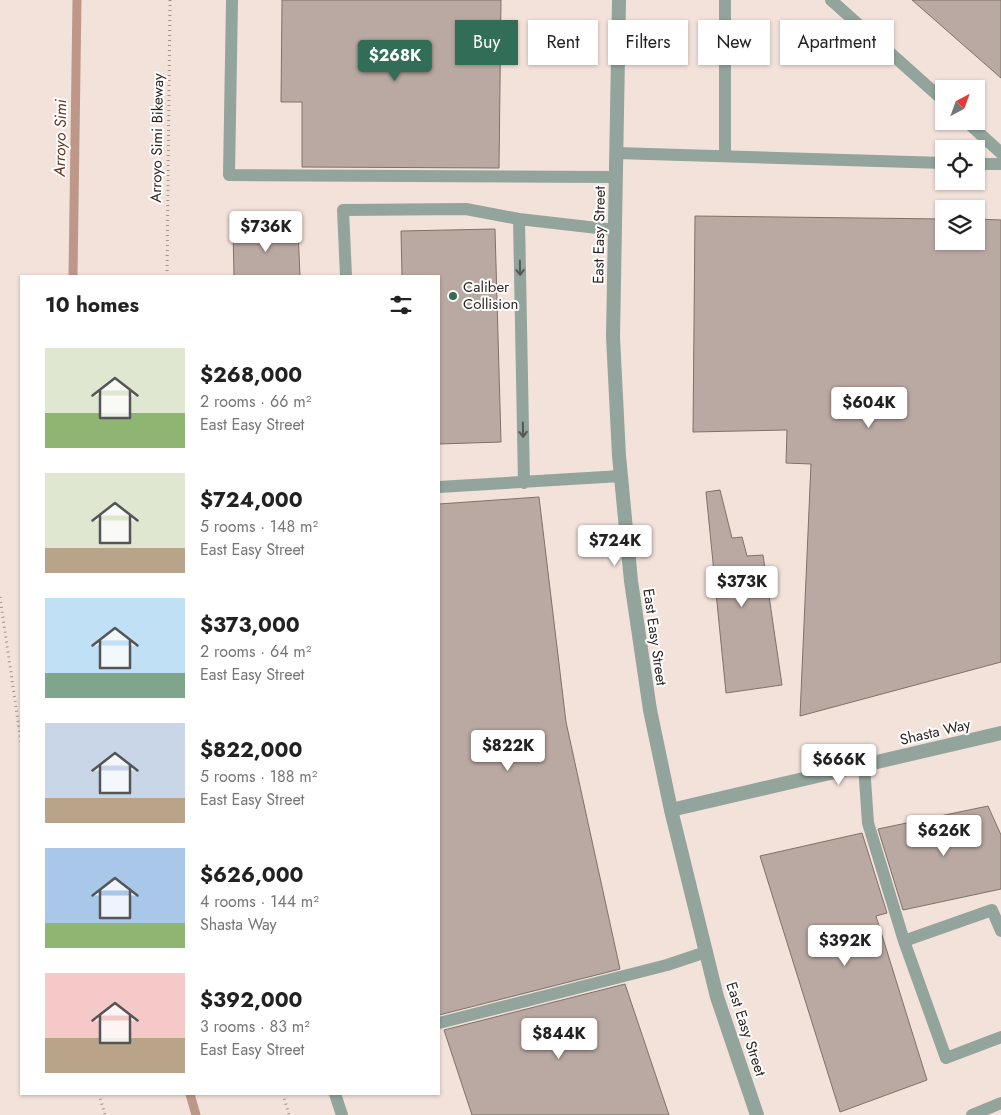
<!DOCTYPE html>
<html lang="en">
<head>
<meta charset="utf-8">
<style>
  body { margin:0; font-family:Jost,sans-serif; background:#f6f6f6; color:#222; height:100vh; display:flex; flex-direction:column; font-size:19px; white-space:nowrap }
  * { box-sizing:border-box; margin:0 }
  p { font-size:16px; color:#767676 }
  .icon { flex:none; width:28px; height:28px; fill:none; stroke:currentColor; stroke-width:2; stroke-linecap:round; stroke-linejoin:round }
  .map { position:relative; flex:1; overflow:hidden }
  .sheet { position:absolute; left:20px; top:275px; width:420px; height:820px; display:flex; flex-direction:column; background:#fff; border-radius:0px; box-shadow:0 1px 4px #0004 }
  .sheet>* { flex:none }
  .hud { position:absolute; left:455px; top:20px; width:470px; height:45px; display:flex; gap:10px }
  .needle { width:32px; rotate:41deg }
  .fabs { position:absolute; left:935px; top:80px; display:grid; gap:10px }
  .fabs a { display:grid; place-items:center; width:50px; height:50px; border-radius:0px; background:#fff; box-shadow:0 1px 4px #0004; font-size:25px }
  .price { position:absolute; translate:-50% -42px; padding:0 11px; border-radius:5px; background:#fff; color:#222; font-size:16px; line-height:32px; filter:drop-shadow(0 1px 2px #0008) }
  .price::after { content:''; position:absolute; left:50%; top:30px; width:15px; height:11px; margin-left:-8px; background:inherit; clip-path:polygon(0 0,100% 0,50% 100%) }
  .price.selected { background:#326d57; color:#fff }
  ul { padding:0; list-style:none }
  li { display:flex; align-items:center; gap:15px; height:125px; padding:0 25px }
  li span { display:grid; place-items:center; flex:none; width:140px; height:100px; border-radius:0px; color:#555 }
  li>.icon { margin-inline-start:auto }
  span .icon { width:60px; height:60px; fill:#fffc; stroke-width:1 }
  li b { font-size:21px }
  h2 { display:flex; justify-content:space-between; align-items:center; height:60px; padding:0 25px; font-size:21px }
  .tag { padding:0 18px; border-radius:0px; background:#fff; box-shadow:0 1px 4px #0004; font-size:18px; line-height:45px }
  .tag.selected { background:#326d57; color:#fff }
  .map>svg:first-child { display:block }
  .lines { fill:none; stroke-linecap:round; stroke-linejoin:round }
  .stream { stroke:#bd9888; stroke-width:9 }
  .building { fill:#baa9a2; stroke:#7f7069 }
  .path { stroke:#a0938d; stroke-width:3; stroke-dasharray:1 4; stroke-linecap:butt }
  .service { stroke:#92a49c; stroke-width:12 }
  .minor { stroke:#92a49c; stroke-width:14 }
  .tertiary { stroke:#92a49c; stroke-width:14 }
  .oneway { stroke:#555853 }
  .poi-dot { fill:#326d57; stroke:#fff; stroke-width:2 }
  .labels { text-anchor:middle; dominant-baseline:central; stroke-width:4; stroke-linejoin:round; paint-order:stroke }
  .street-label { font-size:15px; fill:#2d2623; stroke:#fff }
  .poi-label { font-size:15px; fill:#2d2623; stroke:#fff; text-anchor:start }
  .water-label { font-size:16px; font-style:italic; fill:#66331c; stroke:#fff }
</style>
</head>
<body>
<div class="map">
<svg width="1001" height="1115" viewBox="0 0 1001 1115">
  <rect width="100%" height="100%" fill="#f3e2da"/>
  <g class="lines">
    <path class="stream" d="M 73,276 L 77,0
      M 190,1094 L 196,1115"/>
  </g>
  <path class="building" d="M 282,0 L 501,0 L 499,168 L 302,167 L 302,102 L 281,102 Z
    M 912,0 L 1001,0 L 1001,78 Z
    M 695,216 L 944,219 L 944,241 L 976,241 L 976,219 L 1001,220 L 1001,662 L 800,716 L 811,464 L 786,463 L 787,430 L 693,432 Z
    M 233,229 L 298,230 L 300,276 L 234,276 Z
    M 495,229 L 501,442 L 439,444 L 439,276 L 402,276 L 401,231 Z
    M 720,490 L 732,538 L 742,537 L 747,556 L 763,555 L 782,685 L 726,693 L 706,492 Z
    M 539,497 L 566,722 L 620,969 L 439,1015 L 439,504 Z
    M 988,806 L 1001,835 L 1001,889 L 903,910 L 878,829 Z
    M 862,833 L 887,913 L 876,916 L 927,1080 L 840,1112 L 760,856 Z
    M 625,984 L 669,1115 L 472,1115 L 444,1030 Z"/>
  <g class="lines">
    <path class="path" d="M 167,276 L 170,0
      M 0,597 L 21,742
      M 99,1094 L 105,1115
      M 283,1094 L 289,1115"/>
    <path class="service" d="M 232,0 L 229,175 L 616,177
      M 725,0 L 725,156
      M 831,0 L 944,101
      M 966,121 L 1001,153
      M 616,153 L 944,163
      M 976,164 L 1001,164
      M 519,219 L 524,483
      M 346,276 L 343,210 L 466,209 L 519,219 L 615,230
      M 439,487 L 621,476
      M 864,765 L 868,823 L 904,941 L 946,1058 L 1001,1037
      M 904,941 L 992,910 L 1001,931
      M 439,1023 L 667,965 L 706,952
      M 335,1094 L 342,1115
      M 972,1115 L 1001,1103"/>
    <path class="minor" d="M 671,810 L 1001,733"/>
    <path class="tertiary" d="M 619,0 L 613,337 L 619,456 L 631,581 L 650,710 L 671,810 L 717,997 L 757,1115"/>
  </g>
  <defs><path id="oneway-shaft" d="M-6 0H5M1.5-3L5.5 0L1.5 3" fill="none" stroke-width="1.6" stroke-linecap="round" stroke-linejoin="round" transform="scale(1.25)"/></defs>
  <g class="oneway">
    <use href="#oneway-shaft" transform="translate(520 268) rotate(89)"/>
    <use href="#oneway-shaft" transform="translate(523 430) rotate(89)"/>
  </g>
  <circle class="poi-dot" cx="453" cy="296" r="5"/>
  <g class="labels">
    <g class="street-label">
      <text transform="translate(157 138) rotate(-89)">Arroyo Simi Bikeway</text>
      <text transform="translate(599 235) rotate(-89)">East Easy Street</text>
      <text transform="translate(655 637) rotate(82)">East Easy Street</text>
      <text transform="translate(935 732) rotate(-13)">Shasta Way</text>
      <text transform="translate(746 1029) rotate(72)">East Easy Street</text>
    </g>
    <g class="poi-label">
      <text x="463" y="287">Caliber<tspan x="463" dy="17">Collision</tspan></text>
    </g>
    <g class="water-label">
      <text transform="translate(60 138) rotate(-89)">Arroyo Simi</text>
    </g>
  </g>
</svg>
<div class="fabs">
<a><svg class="needle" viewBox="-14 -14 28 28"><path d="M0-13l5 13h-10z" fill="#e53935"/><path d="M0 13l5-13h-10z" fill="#767676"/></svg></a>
<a><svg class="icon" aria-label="locate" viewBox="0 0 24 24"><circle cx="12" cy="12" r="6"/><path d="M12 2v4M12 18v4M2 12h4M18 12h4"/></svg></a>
<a><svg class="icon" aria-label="layers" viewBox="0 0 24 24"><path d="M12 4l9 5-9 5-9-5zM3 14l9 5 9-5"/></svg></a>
</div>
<b class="price selected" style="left:395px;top:82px">$268K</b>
<b class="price" style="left:266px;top:253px">$736K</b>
<b class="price" style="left:869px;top:429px">$604K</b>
<b class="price" style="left:615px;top:567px">$724K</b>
<b class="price" style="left:742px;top:608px">$373K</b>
<b class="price" style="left:508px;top:772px">$822K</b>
<b class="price" style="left:839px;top:786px">$666K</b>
<b class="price" style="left:944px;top:857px">$626K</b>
<b class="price" style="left:845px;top:967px">$392K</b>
<b class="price" style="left:559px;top:1060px">$844K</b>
<div class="hud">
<a class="tag selected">Buy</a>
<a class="tag">Rent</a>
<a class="tag">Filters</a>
<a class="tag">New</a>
<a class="tag">Apartment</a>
</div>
<section class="sheet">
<h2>10 homes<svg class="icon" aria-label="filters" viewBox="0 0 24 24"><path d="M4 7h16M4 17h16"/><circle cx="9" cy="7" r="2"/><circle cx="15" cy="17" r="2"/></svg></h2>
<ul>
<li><span style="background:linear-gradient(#dfe7d0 65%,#8fb573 0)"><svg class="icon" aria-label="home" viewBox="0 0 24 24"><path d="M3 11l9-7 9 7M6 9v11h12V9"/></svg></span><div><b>$268,000</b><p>2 rooms · 66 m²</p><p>East Easy Street</p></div></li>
<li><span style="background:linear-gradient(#dfe7d0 75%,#b9a48a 0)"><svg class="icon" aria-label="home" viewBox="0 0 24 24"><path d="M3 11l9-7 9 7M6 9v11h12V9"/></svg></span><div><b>$724,000</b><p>5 rooms · 148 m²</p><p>East Easy Street</p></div></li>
<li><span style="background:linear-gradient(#bfe0f5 75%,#7fa58c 0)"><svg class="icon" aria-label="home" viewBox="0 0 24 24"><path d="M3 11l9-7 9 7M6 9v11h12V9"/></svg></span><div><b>$373,000</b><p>2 rooms · 64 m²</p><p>East Easy Street</p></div></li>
<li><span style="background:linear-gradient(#c9d6e8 75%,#b9a48a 0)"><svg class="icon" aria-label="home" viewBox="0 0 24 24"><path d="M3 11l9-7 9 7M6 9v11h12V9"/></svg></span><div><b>$822,000</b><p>5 rooms · 188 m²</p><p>East Easy Street</p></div></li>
<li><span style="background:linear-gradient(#a9c7e8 75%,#8fb573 0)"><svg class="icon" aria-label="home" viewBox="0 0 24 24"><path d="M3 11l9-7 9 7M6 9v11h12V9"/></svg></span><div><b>$626,000</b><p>4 rooms · 144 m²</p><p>Shasta Way</p></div></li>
<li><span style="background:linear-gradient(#f6c9c9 65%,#b9a48a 0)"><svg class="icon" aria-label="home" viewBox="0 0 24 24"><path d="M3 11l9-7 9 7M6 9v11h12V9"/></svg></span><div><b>$392,000</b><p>3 rooms · 83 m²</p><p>East Easy Street</p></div></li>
</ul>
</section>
</div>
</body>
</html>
